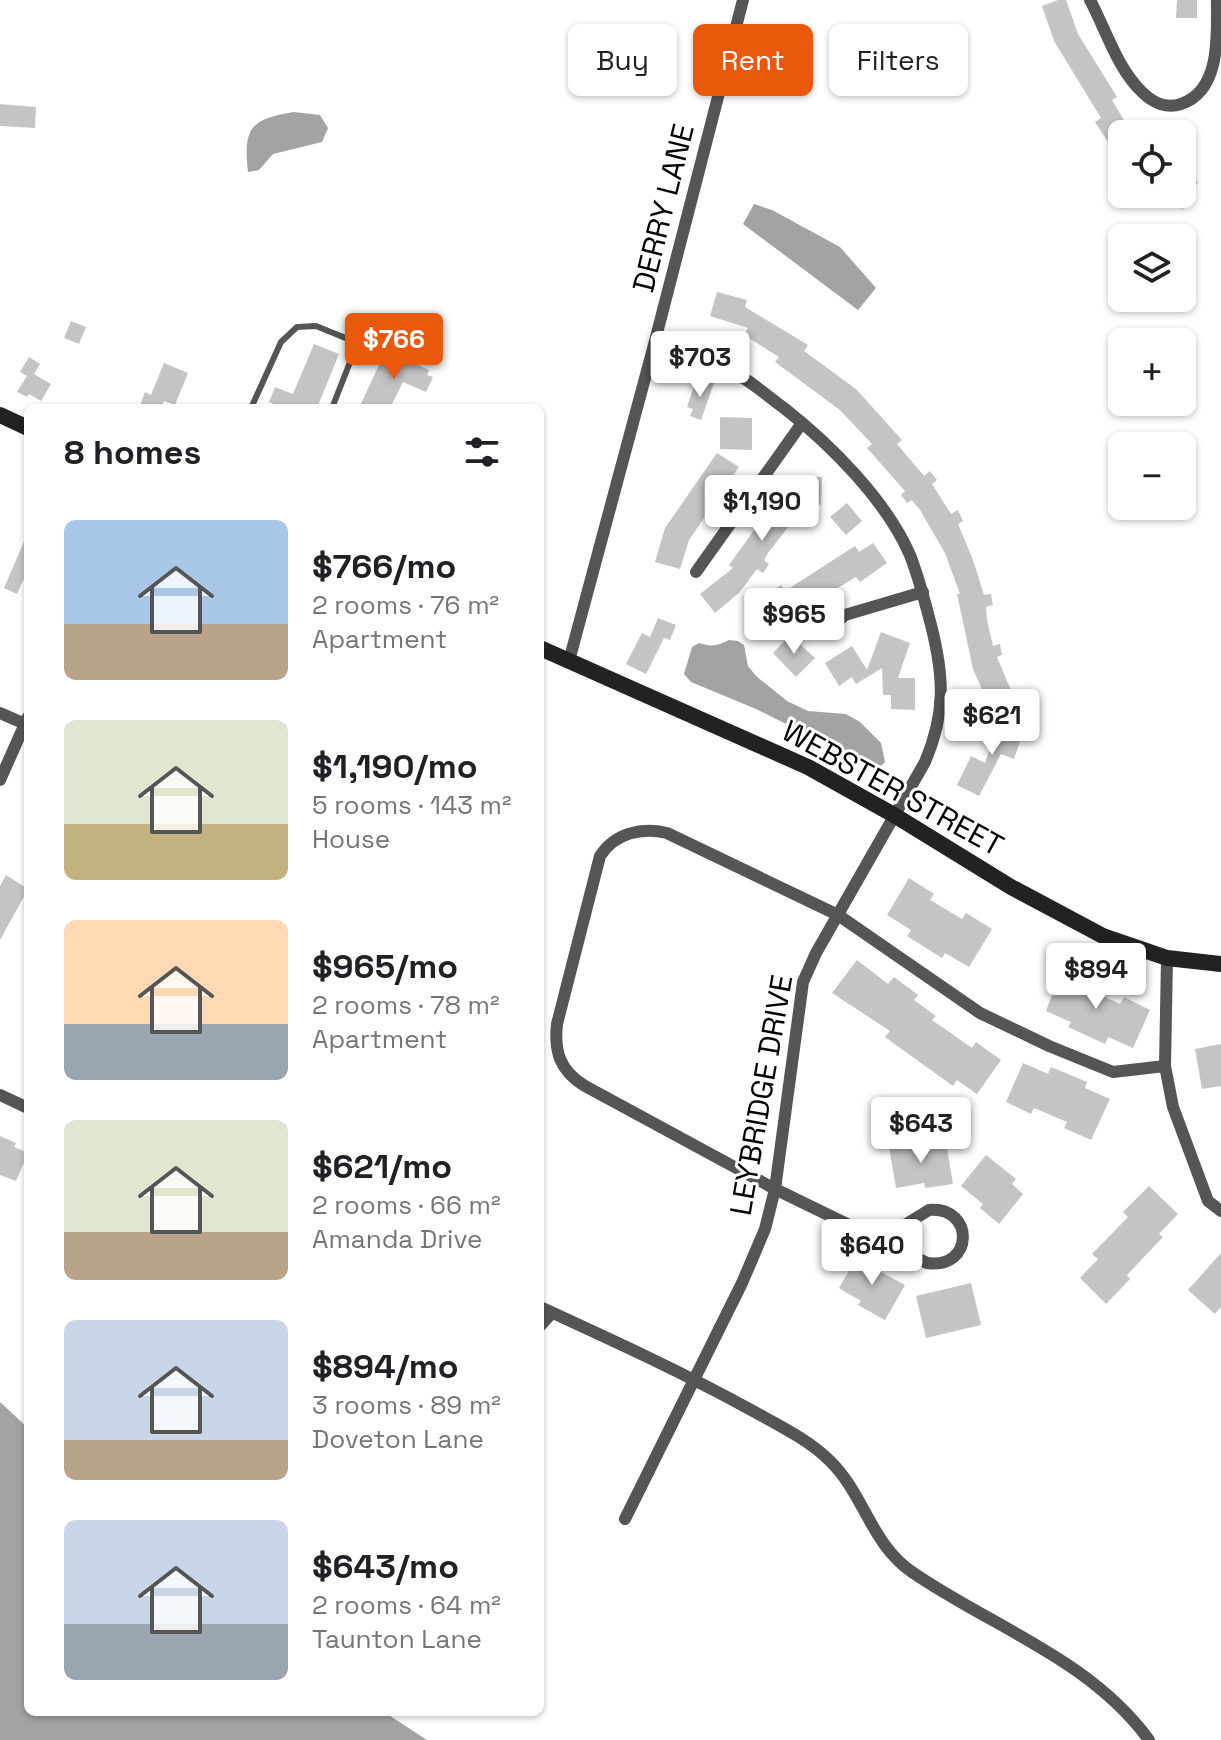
<!DOCTYPE html>
<html lang="en">
<head>
<meta charset="utf-8">
<style>
  body { margin:0; font-family:"Space Grotesk",sans-serif; background:#f6f6f6; color:#202124; height:100vh; display:flex; flex-direction:column; font-size:30px; white-space:nowrap }
  * { box-sizing:border-box; margin:0 }
  p { font-size:26px; color:#757577 }
  .icon { flex:none; width:44px; height:44px; fill:none; stroke:currentColor; stroke-width:2; stroke-linecap:round; stroke-linejoin:round }
  .map { position:relative; flex:1; overflow:hidden }
  .side { position:absolute; left:24px; top:404px; width:520px; height:1312px; display:flex; flex-direction:column; background:#fff; border-radius:12px; box-shadow:0 2px 6px #0004 }
  .side>* { flex:none }
  .banner { position:absolute; left:568px; top:24px; width:532px; height:72px; display:flex; gap:16px }
  .controls { position:absolute; left:1108px; top:120px; display:grid; gap:16px }
  .controls a { display:grid; place-items:center; width:88px; height:88px; border-radius:12px; background:#fff; box-shadow:0 2px 6px #0004; font-size:40px }
  .price { position:absolute; translate:-50% -68px; padding:0 18px; border-radius:8px; background:#fff; color:#222; font-size:26px; line-height:52px; filter:drop-shadow(0 2px 4px #0008) }
  .price::after { content:''; position:absolute; left:50%; top:48px; width:24px; height:18px; margin-left:-12px; background:inherit; clip-path:polygon(0 0,100% 0,50% 100%) }
  .price.current { background:#ea580c; color:#fff }
  ul { padding:0; list-style:none }
  li { display:flex; align-items:center; gap:24px; height:200px; padding:0 40px }
  li span { display:grid; place-items:center; flex:none; width:224px; height:160px; border-radius:12px; color:#555 }
  li>.icon { margin-inline-start:auto }
  span .icon { width:96px; height:96px; fill:#fffc; stroke-width:1 }
  li b { font-size:34px }
  h2 { display:flex; justify-content:space-between; align-items:center; height:96px; padding:0 40px; font-size:34px }
  .chip { padding:0 28px; border-radius:12px; background:#fff; box-shadow:0 2px 6px #0004; font-size:28px; line-height:72px }
  .chip.current { background:#ea580c; color:#fff }
  .map>svg:first-child { display:block }
  .water { fill:#a3a3a3 }
  .building { fill:#c4c4c4 }
  .lines { fill:none; stroke-linecap:round; stroke-linejoin:round }
  .service { stroke:#555; stroke-width:6 }
  .minor { stroke:#555; stroke-width:12 }
  .secondary { stroke:#222; stroke-width:16 }
  .labels { text-anchor:middle; dominant-baseline:central; stroke-width:6; stroke-linejoin:round; paint-order:stroke }
  .street-label { font-size:30px; fill:#000; stroke:#fff }
</style>
</head>
<body>
<div class="map">
<svg width="1221" height="1740" viewBox="0 0 1221 1740">
  <rect width="100%" height="100%" fill="#fff"/>
  <path class="water" d="M 294,112 L 320,115 L 328,128 L 322,142 L 273,154 L 259,170 L 248,172 C 243,127 251,119 294,112 Z
    M 754,204 L 772,210 L 840,247 L 876,288 L 858,310 L 743,224 Z
    M 729,640 L 738,641 L 744,645 L 748,666 L 756,676 L 787,701 L 808,711 L 846,714 L 860,722 L 881,743 L 885,762 L 879,768 L 871,766 L 756,709 L 691,682 L 684,674 L 692,647 L 699,643 C 711,647 718,646 729,640 Z
    M 0,1402 L 28,1428 L 28,1712 L 384,1712 L 427,1740 L 0,1740 Z"/>
  <path class="building" d="M 1058,0 L 1066,0 L 1078,34 L 1117,97 L 1112,100 L 1132,134 L 1122,134 L 1122,142 L 1112,148 L 1095,122 L 1101,118 L 1054,41 L 1042,6 Z
    M 1177,0 L 1197,0 L 1197,18 L 1176,18 Z
    M 0,104 L 36,107 L 35,128 L 0,126 Z
    M 1182,173 L 1198,182 L 1182,210 Z
    M 717,292 L 747,300 L 745,307 L 808,345 L 804,351 L 856,389 L 902,440 L 897,444 L 924,476 L 930,471 L 937,480 L 932,484 L 951,514 L 958,510 L 963,521 L 958,524 L 973,560 L 984,595 L 991,594 L 993,605 L 986,607 L 987,620 L 993,646 L 1000,644 L 1002,655 L 997,657 L 1016,702 L 992,712 L 973,669 L 957,594 L 960,594 L 945,553 L 920,510 L 912,500 L 907,503 L 901,495 L 905,491 L 867,448 L 872,444 L 840,410 L 775,362 L 779,357 L 744,335 L 748,328 L 710,316 Z
    M 71,321 L 86,327 L 79,344 L 64,338 Z
    M 314,344 L 339,354 L 317,408 L 284,408 L 269,402 L 275,387 L 293,394 Z
    M 386,350 L 429,370 L 427,375 L 433,377 L 426,392 L 403,382 L 390,408 L 359,408 Z
    M 29,357 L 40,364 L 34,374 L 51,384 L 41,401 L 29,394 L 27,397 L 17,392 L 27,376 L 20,372 Z
    M 164,363 L 188,373 L 175,405 L 164,401 L 161,408 L 139,408 L 145,392 L 151,395 Z
    M 704,379 L 714,383 L 701,420 L 690,416 L 693,409 L 687,407 L 695,383 L 702,385 Z
    M 720,417 L 752,418 L 752,450 L 720,449 Z
    M 717,453 L 739,467 L 689,540 L 680,569 L 655,562 L 665,528 Z
    M 791,477 L 822,477 L 821,506 L 808,491 L 808,510 L 802,509 L 768,553 L 764,560 L 769,564 L 763,573 L 757,569 L 739,593 L 715,613 L 700,594 L 733,568 L 729,565 L 773,504 L 790,516 Z
    M 847,503 L 862,521 L 846,535 L 830,517 Z
    M 28,532 L 28,570 L 17,594 L 4,588 Z
    M 873,543 L 887,563 L 860,582 L 856,577 L 806,607 L 800,612 L 804,617 L 796,623 L 792,618 L 780,626 L 765,606 L 776,598 L 774,590 L 781,585 L 785,591 L 855,546 L 859,552 Z
    M 658,618 L 676,625 L 670,640 L 664,638 L 646,674 L 626,664 L 642,633 L 650,637 Z
    M 881,632 L 910,643 L 898,678 L 915,678 L 915,710 L 891,709 L 891,695 L 883,695 L 882,668 L 856,684 L 852,677 L 839,686 L 825,663 L 852,646 L 867,670 Z
    M 790,635 L 815,658 L 796,677 L 773,653 Z
    M 1000,720 L 1024,728 L 1022,736 L 1014,759 L 1001,754 L 979,796 L 957,785 L 971,756 L 985,763 Z
    M 6,875 L 28,889 L 0,940 L 0,886 Z
    M 909,878 L 934,894 L 930,900 L 962,919 L 966,913 L 992,929 L 969,967 L 945,953 L 942,958 L 907,936 L 911,930 L 887,915 Z
    M 857,960 L 888,984 L 894,977 L 918,995 L 914,1000 L 936,1016 L 932,1020 L 972,1048 L 976,1042 L 1001,1060 L 977,1094 L 957,1080 L 953,1086 L 885,1037 L 890,1031 L 832,993 Z
    M 1062,968 L 1091,982 L 1088,989 L 1120,1004 L 1124,997 L 1150,1010 L 1133,1048 L 1108,1037 L 1105,1044 L 1068,1027 L 1071,1022 L 1046,1011 Z
    M 1221,1044 L 1221,1086 L 1202,1089 L 1195,1049 Z
    M 1023,1063 L 1048,1074 L 1051,1067 L 1087,1082 L 1085,1088 L 1110,1099 L 1091,1140 L 1064,1128 L 1067,1122 L 1034,1108 L 1031,1114 L 1006,1102 Z
    M 0,1136 L 16,1143 L 14,1147 L 28,1153 L 16,1181 L 0,1175 Z
    M 919,1142 L 920,1147 L 946,1142 L 953,1184 L 925,1188 L 924,1183 L 896,1188 L 889,1147 Z
    M 986,1155 L 1016,1179 L 1012,1184 L 1023,1194 L 999,1224 L 980,1208 L 983,1204 L 961,1186 Z
    M 1149,1186 L 1178,1214 L 1159,1234 L 1163,1237 L 1127,1275 L 1130,1279 L 1106,1304 L 1080,1278 L 1098,1259 L 1092,1254 L 1128,1217 L 1123,1212 Z
    M 859,1253 L 884,1267 L 881,1272 L 905,1285 L 885,1320 L 858,1305 L 861,1301 L 839,1288 Z
    M 1221,1253 L 1221,1307 L 1215,1314 L 1188,1290 Z
    M 971,1283 L 981,1325 L 926,1338 L 916,1296 Z"/>
  <g class="lines">
    <path class="service" d="M 251,408 L 281,342 L 297,327 L 316,326 L 348,339 L 354,352 L 332,408"/>
    <path class="minor" d="M 1090,0 C 1106,30 1117,68 1142,92 C 1153,103 1167,109 1181,104 C 1221,91 1217,35 1217,0
      M 696,572 L 802,423
      M 829,629 L 845,615 L 923,592
      M 569,661 L 655,341 L 743,0
      M 0,713 L 25,724
      M 0,780 L 28,717
      M 1167,958 L 1165,1066 L 1173,1107 L 1208,1201 L 1221,1211
      M 0,1095 L 28,1108
      M 880,1240 L 929,1210 C 975,1206 974,1270 927,1263 L 775,1189 L 585,1086 C 560,1071 554,1052 557,1024 L 600,856 C 615,833 641,827 667,833 L 838,915 L 980,1013 L 1049,1046 L 1113,1072 L 1165,1066
      M 540,1307 C 612,1340 684,1373 753,1411 C 780,1426 809,1440 830,1461 C 864,1494 871,1544 912,1572 C 992,1627 1090,1659 1149,1740
      M 540,1326 L 552,1313
      M 625,1519 L 742,1283 L 765,1229 L 775,1189 L 803,982 L 816,953 L 925,762 C 946,713 944,676 931,625 C 925,602 919,578 910,555 C 886,500 831,445 784,408 C 765,394 746,377 724,367 C 703,356 678,349 655,341"/>
    <path class="secondary" d="M 0,415 L 28,428
      M 540,648 L 808,767 L 894,815 L 1011,887 L 1103,936 L 1167,958 L 1221,964"/>
  </g>
  <g class="labels">
    <g class="street-label">
      <text transform="translate(663 208) rotate(-76)">DERRY LANE</text>
      <text transform="translate(893 788) rotate(29)">WEBSTER STREET</text>
      <text transform="translate(761 1095) rotate(-80)">LEYBRIDGE DRIVE</text>
    </g>
  </g>
</svg>
<div class="controls">
<a><svg class="icon" aria-label="locate" viewBox="0 0 24 24"><circle cx="12" cy="12" r="6"/><path d="M12 2v4M12 18v4M2 12h4M18 12h4"/></svg></a>
<a><svg class="icon" aria-label="layers" viewBox="0 0 24 24"><path d="M12 4l9 5-9 5-9-5zM3 14l9 5 9-5"/></svg></a>
<a>+</a>
<a>−</a>
</div>
<b class="price current" style="left:394px;top:381px">$766</b>
<b class="price" style="left:700px;top:399px">$703</b>
<b class="price" style="left:762px;top:543px">$1,190</b>
<b class="price" style="left:794px;top:656px">$965</b>
<b class="price" style="left:992px;top:757px">$621</b>
<b class="price" style="left:1096px;top:1011px">$894</b>
<b class="price" style="left:921px;top:1165px">$643</b>
<b class="price" style="left:872px;top:1287px">$640</b>
<div class="banner">
<a class="chip">Buy</a>
<a class="chip current">Rent</a>
<a class="chip">Filters</a>
</div>
<section class="side">
<h2>8 homes<svg class="icon" aria-label="filters" viewBox="0 0 24 24"><path d="M4 7h16M4 17h16"/><circle cx="9" cy="7" r="2"/><circle cx="15" cy="17" r="2"/></svg></h2>
<ul>
<li><span style="background:linear-gradient(#a9c7e8 65%,#b9a48a 0)"><svg class="icon" aria-label="home" viewBox="0 0 24 24"><path d="M3 11l9-7 9 7M6 9v11h12V9"/></svg></span><div><b>$766/mo</b><p>2 rooms · 76 m²</p><p>Apartment</p></div></li>
<li><span style="background:linear-gradient(#dfe7d0 65%,#c2b280 0)"><svg class="icon" aria-label="home" viewBox="0 0 24 24"><path d="M3 11l9-7 9 7M6 9v11h12V9"/></svg></span><div><b>$1,190/mo</b><p>5 rooms · 143 m²</p><p>House</p></div></li>
<li><span style="background:linear-gradient(#ffd9b3 65%,#9aa5b1 0)"><svg class="icon" aria-label="home" viewBox="0 0 24 24"><path d="M3 11l9-7 9 7M6 9v11h12V9"/></svg></span><div><b>$965/mo</b><p>2 rooms · 78 m²</p><p>Apartment</p></div></li>
<li><span style="background:linear-gradient(#dfe7d0 70%,#b9a48a 0)"><svg class="icon" aria-label="home" viewBox="0 0 24 24"><path d="M3 11l9-7 9 7M6 9v11h12V9"/></svg></span><div><b>$621/mo</b><p>2 rooms · 66 m²</p><p>Amanda Drive</p></div></li>
<li><span style="background:linear-gradient(#c9d6e8 75%,#b9a48a 0)"><svg class="icon" aria-label="home" viewBox="0 0 24 24"><path d="M3 11l9-7 9 7M6 9v11h12V9"/></svg></span><div><b>$894/mo</b><p>3 rooms · 89 m²</p><p>Doveton Lane</p></div></li>
<li><span style="background:linear-gradient(#c9d6e8 65%,#9aa5b1 0)"><svg class="icon" aria-label="home" viewBox="0 0 24 24"><path d="M3 11l9-7 9 7M6 9v11h12V9"/></svg></span><div><b>$643/mo</b><p>2 rooms · 64 m²</p><p>Taunton Lane</p></div></li>
</ul>
</section>
</div>
</body>
</html>
